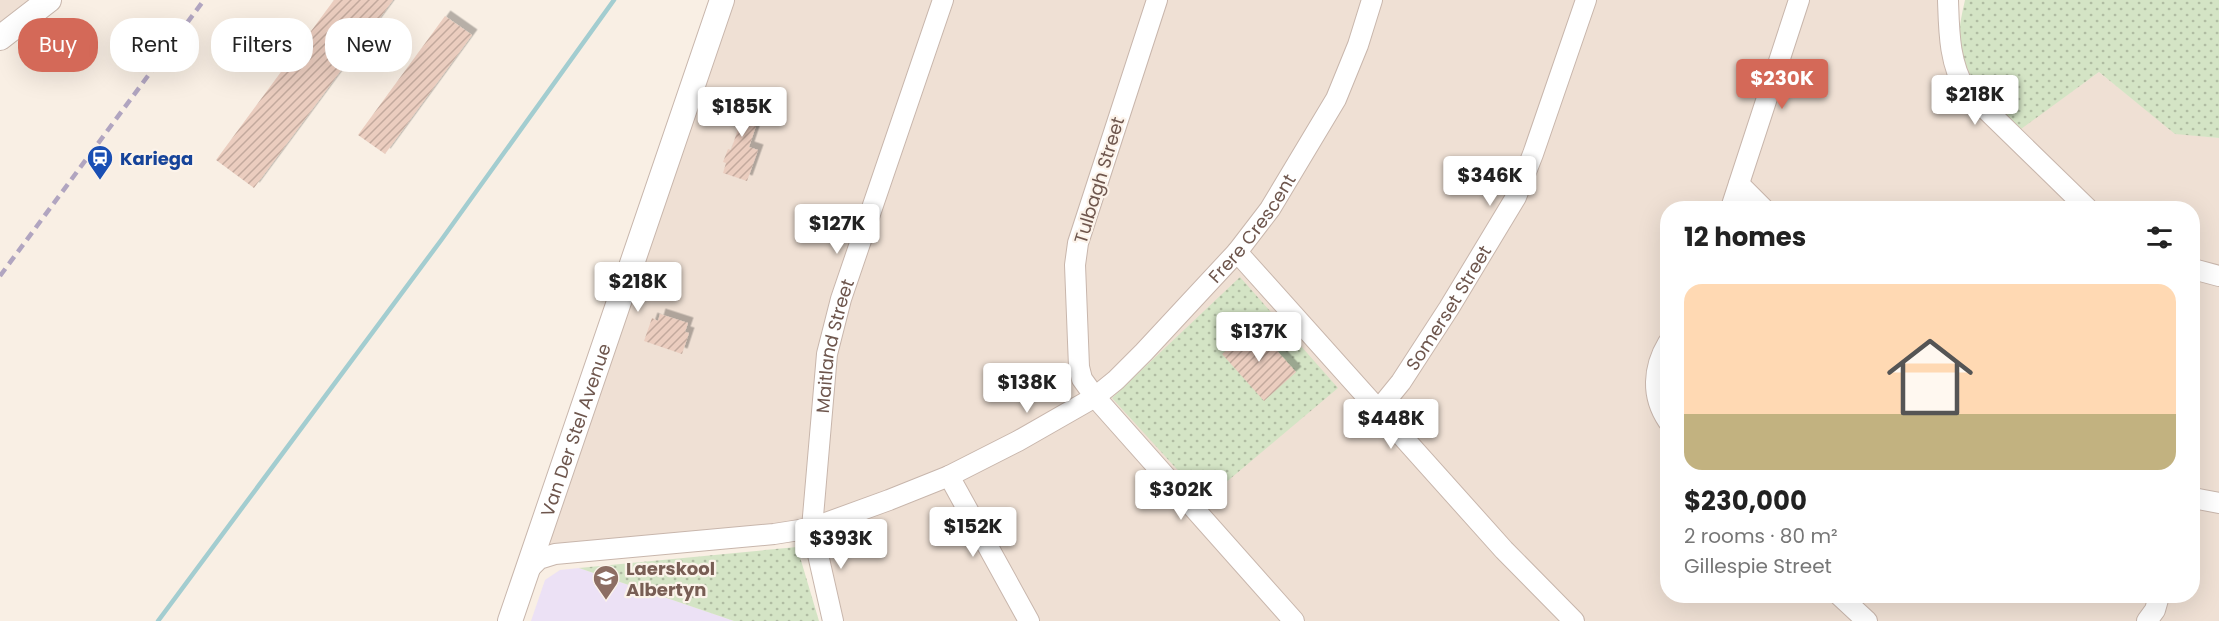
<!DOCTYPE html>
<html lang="en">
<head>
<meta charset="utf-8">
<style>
  body { margin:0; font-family:Poppins,sans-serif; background:#f6f6f6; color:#222; height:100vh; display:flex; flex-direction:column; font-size:22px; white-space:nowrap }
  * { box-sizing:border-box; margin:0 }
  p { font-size:20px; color:#767676 }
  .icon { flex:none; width:33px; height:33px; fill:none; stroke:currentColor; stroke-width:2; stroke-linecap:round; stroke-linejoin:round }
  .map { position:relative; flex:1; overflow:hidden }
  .drawer { position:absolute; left:1660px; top:201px; width:540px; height:402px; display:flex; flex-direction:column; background:#fff; border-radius:24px; box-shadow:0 6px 24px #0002 }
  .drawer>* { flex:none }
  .banner { position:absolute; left:18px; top:18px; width:570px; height:54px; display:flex; gap:12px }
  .price { position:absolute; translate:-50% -51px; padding:0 14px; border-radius:6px; background:#fff; color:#222; font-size:20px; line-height:39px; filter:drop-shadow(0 2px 3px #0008) }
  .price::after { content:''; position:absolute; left:50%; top:36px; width:18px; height:14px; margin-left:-9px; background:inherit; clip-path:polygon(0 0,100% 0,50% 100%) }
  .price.on { background:#d46958; color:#fff }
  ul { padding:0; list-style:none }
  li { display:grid; align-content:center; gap:12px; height:318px; padding:0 24px }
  li span { display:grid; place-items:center; height:186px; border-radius:18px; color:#555 }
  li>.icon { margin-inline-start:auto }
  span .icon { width:108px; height:108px; fill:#fffc; stroke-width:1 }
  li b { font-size:26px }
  h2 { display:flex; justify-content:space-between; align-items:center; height:72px; padding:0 24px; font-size:26px }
  .pill { padding:0 21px; border-radius:24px; background:#fff; box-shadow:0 6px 24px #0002; font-size:21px; line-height:54px }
  .pill.on { background:#d46958; color:#fff }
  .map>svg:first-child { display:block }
  .residential { fill:#efe0d4; fill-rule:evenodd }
  .education { fill:#ece1f5 }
  .grass { fill:url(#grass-dots) }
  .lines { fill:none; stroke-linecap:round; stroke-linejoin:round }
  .stream { stroke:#a3cdd0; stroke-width:4.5 }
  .building { fill:url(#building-hatch); filter:url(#shadow) }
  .minor-casing { stroke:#c8b6ac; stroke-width:22 }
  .tertiary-casing { stroke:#c8b6ac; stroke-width:26 }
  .minor { stroke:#fff; stroke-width:20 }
  .tertiary { stroke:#fff; stroke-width:24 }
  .rail { stroke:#b1a5c0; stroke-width:4.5; stroke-dasharray:9 6; stroke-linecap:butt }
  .labels { text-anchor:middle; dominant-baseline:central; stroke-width:4.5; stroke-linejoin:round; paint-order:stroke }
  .transit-label { font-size:18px; font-weight:bold; fill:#164399; stroke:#fcf3ea; text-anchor:start }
  .street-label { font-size:18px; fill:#6e564d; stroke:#fcf3ea }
  .education-label { font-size:18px; font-weight:bold; fill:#785e54; stroke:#fcf3ea; text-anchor:start }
</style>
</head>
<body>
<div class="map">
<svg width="2219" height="621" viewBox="0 0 2219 621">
  <defs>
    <pattern id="grass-dots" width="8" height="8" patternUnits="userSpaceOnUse" patternTransform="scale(1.5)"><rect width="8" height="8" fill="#d4e4c5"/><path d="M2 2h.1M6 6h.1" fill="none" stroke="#b0bca2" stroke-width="1.8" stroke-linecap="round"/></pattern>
    <pattern id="building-hatch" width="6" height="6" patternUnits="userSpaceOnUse" patternTransform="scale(1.5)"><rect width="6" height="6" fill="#ebcdbf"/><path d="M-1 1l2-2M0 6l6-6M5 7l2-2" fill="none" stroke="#c3a99d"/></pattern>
    <filter id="shadow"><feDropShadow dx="5.5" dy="-5.5" stdDeviation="0" flood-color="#0004"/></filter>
  </defs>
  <rect width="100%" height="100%" fill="#f9efe4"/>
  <path class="residential" d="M 0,0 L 49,0 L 0,38 Z
    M 723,0 L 1948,0 L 1955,65 L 2011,135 L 2099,72 L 2175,133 L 2219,138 L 2219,621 L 833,621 L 812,528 L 539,555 ZM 1668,208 L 2193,208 L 2193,596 L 1668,596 Z"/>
  <path class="education" d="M 579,568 L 734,621 L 531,621 L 545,580 L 560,570 Z"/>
  <path class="grass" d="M 1965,0 L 2219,0 L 2219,138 L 2175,134 L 2099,72 L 2021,129 C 2000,108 1975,88 1963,61 C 1955,43 1961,18 1965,0 Z
    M 1240,277 L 1338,388 L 1205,500 L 1112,398 Z
    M 797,547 L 819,621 L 734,621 L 579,568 Z"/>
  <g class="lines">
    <path class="stream" d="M 158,621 L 442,239 L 614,0"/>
  </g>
  <path class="building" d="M 334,0 L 393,0 L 254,188 L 216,160 Z
    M 445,16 L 472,35 L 385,154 L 358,135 Z
    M 733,95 L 763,105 L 749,147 L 758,150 L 747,181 L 723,173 L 726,163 L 723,162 L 728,149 L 731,150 L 739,126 L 727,122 L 731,109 L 728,108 Z
    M 660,314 L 688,323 L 685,332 L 689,333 L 682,354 L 644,341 L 652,318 L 658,321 Z
    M 1255,326 L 1296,372 L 1264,401 L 1222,354 Z"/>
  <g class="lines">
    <g class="minor-casing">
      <g id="minor">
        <path d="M 1157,0 L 1078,243 L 1075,265 L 1079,367 L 1082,379 L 1095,397 L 1294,621"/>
        <path d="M 1948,0 C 1949,30 1949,64 1966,90 L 2087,208"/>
        <path d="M 1739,184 L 1763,208"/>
        <path d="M 1731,208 L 1799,0"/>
        <path d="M 1237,252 L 1504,550 L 1574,621"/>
        <path d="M 2193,269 L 2219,276"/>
        <path d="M 1668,343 C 1653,368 1651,396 1668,421"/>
        <path id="s1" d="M 1379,409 L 1401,382 L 1449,308 L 1516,197 L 1533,154 L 1586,0"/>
        <path d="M 949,476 L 1029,621"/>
        <path d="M 2193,498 L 2219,503"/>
        <path id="s2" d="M 527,571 L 539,559 L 555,554 L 774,534 L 812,528 L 889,500 L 949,476 L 1018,441 L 1095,397 L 1116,380 L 1144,352 L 1237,252 L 1270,209 L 1336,99 L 1358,45 L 1372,0"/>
        <path d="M 1840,596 L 1867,621"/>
        <path id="s3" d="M 833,621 L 812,528 L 827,354 L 841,299 L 943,0"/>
        <path d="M 2147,621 L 2155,610 L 2159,596"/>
      </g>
    </g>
    <g class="tertiary-casing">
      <g id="tertiary">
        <path d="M 0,38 L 49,0"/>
        <path id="s4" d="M 510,621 L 722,0"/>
      </g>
    </g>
    <use href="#minor" class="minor"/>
    <use href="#tertiary" class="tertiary"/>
    <path class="rail" d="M 0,276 L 204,0"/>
  </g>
  <defs>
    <g id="station-pin" transform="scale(1.35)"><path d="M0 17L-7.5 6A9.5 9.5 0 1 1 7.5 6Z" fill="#1a4fb4" stroke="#fcf3ea"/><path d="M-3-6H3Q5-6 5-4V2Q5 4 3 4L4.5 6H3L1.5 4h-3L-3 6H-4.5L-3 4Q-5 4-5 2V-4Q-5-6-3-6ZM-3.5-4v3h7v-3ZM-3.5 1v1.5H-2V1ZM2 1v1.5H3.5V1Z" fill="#fff"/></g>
    <g id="school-pin" transform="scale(1.35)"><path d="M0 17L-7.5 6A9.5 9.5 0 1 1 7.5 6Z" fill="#8d6e63" stroke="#fcf3ea"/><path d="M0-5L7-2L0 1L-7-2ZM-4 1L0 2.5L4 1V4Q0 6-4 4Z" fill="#fff"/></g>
  </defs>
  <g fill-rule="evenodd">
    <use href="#station-pin" x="100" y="158"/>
    <use href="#school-pin" x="606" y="578"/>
  </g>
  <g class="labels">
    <g class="transit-label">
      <text x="120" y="158">Kariega</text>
    </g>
    <g class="street-label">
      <text transform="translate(1099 180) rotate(-73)">Tulbagh Street</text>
      <text stroke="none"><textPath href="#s2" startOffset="836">Frere Crescent</textPath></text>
      <text stroke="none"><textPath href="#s1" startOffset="123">Somerset Street</textPath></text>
      <text stroke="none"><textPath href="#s3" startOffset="279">Maitland Street</textPath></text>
      <text stroke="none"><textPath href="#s4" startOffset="202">Van Der Stel Avenue</textPath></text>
    </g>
    <g class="education-label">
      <text x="626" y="568">Laerskool<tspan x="626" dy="21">Albertyn</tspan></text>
    </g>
  </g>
</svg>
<b class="price on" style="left:1782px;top:110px">$230K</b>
<b class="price" style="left:1975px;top:126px">$218K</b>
<b class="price" style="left:742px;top:138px">$185K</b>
<b class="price" style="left:1490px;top:207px">$346K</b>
<b class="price" style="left:837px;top:255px">$127K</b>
<b class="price" style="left:638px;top:313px">$218K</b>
<b class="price" style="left:1259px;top:363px">$137K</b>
<b class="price" style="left:1027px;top:414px">$138K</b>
<b class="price" style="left:1391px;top:450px">$448K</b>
<b class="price" style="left:1181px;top:521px">$302K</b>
<b class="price" style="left:973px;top:558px">$152K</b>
<b class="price" style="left:841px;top:570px">$393K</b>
<div class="banner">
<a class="pill on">Buy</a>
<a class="pill">Rent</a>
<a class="pill">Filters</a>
<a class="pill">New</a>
</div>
<section class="drawer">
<h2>12 homes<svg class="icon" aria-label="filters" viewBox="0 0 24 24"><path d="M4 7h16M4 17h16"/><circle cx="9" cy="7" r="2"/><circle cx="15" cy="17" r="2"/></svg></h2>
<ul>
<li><span style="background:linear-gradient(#ffd9b3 70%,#c2b280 0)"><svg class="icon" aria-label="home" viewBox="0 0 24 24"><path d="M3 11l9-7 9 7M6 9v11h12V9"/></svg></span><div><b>$230,000</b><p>2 rooms · 80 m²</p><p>Gillespie Street</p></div></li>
</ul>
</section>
</div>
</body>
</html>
